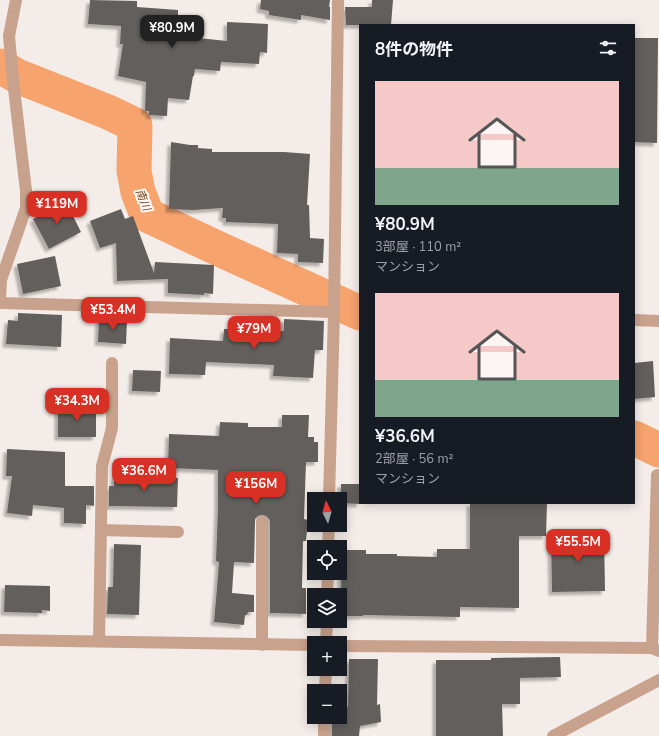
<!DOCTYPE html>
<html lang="ja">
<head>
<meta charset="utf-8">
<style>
  body { margin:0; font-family:"Nunito Sans","Noto Sans JP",sans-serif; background:#242831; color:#f1f3f6; height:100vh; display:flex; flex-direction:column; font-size:15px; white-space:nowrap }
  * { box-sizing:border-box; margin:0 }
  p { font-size:13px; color:#9ea1a6 }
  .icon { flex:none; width:22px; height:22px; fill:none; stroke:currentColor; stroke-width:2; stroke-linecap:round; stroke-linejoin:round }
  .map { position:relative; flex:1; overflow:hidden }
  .panel { position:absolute; left:359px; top:24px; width:276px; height:480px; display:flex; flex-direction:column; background:#171b24; border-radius:0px; box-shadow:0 2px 10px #0003 }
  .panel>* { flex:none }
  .needle { width:26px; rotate:355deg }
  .tools { position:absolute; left:307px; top:492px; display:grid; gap:8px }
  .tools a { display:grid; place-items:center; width:40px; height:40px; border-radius:0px; background:#171b24; box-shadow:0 2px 10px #0003; font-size:20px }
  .price { position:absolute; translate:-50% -34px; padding:0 9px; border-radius:8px; background:#d93025; color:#fff; font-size:13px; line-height:26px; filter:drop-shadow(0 1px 2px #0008) }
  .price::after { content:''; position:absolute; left:50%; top:24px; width:12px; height:9px; margin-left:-6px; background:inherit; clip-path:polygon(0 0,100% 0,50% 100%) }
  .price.current { background:#222; color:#fff }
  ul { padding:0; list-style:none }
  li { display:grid; align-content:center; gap:8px; height:212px; padding:0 16px }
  li span { display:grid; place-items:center; height:124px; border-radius:0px; color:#555 }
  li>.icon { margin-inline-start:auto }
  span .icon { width:72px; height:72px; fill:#fffc; stroke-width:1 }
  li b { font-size:17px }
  h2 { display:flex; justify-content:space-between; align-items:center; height:48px; padding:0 16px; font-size:17px }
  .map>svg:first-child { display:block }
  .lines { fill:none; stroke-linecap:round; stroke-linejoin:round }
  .river { stroke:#f6a36e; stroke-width:35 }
  .building { fill:#645f5b; filter:url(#shadow) }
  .minor { stroke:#c8a28c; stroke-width:12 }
  .labels { text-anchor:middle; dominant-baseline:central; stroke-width:4; stroke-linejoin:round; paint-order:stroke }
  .water-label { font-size:11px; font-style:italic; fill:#733d18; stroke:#fff9f6 }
</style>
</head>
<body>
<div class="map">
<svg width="659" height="736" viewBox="0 0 659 736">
  <defs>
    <filter id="shadow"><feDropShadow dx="-3.5" dy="3.5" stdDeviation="1" flood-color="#0004"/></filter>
  </defs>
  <rect width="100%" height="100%" fill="#f3ece8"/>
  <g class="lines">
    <path class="river" d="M 0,66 L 17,76 L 108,112 L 135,125 L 134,171 L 138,192 L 147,215 L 217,248 L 360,313
      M 634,438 L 659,450"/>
  </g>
  <path class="building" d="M 90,0 L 137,1 L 137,7 L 178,10 L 178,18 L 180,18 L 179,36 L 227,41 L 227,22 L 268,24 L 267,53 L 260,52 L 259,64 L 221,62 L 220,71 L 195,69 L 194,76 L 193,76 L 189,100 L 168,98 L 167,116 L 149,115 L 149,111 L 145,111 L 146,82 L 118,76 L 123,44 L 120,44 L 121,26 L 88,24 Z
    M 261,0 L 330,0 L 329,7 L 330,7 L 330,20 L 301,15 L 301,20 L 269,15 L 269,11 L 260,9 Z
    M 372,0 L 393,0 L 391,25 L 346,25 L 345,7 L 372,7 Z
    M 634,38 L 658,38 L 657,143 L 634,142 Z
    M 171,142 L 190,145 L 198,145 L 198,148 L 212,149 L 212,152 L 284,152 L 310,154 L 307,205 L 309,205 L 310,238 L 324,239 L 323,263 L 298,262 L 298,254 L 277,253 L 278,224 L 226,222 L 226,218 L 222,218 L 223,208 L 193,210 L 169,209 Z
    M 66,202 L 81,232 L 49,249 L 33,219 Z
    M 121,209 L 125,219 L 133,216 L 154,273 L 155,262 L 214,265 L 213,294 L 204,293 L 204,295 L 168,293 L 168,279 L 117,281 L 116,243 L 100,248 L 90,221 Z
    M 55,256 L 61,286 L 23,294 L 17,264 Z
    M 18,313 L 62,315 L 61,347 L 6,344 L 8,320 L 18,321 Z
    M 99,319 L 127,320 L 126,344 L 98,342 Z
    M 284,319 L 324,321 L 323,350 L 315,350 L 313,378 L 273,376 L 274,365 L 206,362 L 205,375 L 169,374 L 170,338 L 223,341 L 224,329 L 284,331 Z
    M 653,361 L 655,397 L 634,399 L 634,363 Z
    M 133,370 L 161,371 L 160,392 L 132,391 Z
    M 58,408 L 96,408 L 96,437 L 58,437 Z
    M 282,415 L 309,415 L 308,437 L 314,437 L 314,442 L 318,442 L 318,462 L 306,462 L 304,519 L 308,520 L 306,541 L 303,541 L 302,588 L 306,588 L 306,614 L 270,613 L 270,522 L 269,519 L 266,516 L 262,515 L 258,516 L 255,519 L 255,522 L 254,563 L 234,562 L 232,593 L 254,595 L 254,612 L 248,612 L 247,615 L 245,615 L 244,625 L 214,622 L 217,588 L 219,562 L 216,561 L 218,508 L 218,470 L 168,468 L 169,434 L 219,436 L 220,422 L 248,423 L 248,427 L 282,427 Z
    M 7,449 L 65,452 L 65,486 L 94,486 L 94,506 L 86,505 L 86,524 L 64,523 L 64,508 L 33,505 L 32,516 L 7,513 L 12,476 L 6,476 Z
    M 114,477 L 178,478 L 177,507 L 109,506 L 109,486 L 114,486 Z
    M 341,484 L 360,484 L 360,504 L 341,503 Z
    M 470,503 L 547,503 L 546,536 L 519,536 L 519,608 L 460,607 L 460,617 L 363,615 L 363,616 L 340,616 L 340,594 L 341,594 L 342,550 L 366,550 L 366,554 L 397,554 L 397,556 L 437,557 L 437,549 L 470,549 Z
    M 604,533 L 605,591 L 552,592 L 551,535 Z
    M 114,544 L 141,545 L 139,615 L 107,614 L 108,587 L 113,587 Z
    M 5,585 L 50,586 L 50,611 L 42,610 L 42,613 L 4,612 Z
    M 560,657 L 561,677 L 520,678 L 520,704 L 502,704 L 503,736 L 436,736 L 436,660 L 491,660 L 491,658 Z
    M 349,659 L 378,659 L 377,705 L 380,704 L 381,722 L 360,726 L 359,736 L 332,736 L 332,717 L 340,717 L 340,707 L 348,707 Z"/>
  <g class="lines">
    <path class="minor" d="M 0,299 L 1,280 L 26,208 L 26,191 L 13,80 L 9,36 L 16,0
      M 0,303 L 334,312
      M 634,320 L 659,321
      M 329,499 L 334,312 L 338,0
      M 101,530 L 178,532
      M 328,547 L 329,525
      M 327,595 L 328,573
      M 0,640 L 314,645
      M 99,642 L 102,466 L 111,432 L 112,427 L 112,363
      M 326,643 L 327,621
      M 262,645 L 262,522
      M 340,646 L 652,648 L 659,651
      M 652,648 L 657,475
      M 325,691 L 326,669
      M 324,736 L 324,717
      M 553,736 L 659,680"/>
  </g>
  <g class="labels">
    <g class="water-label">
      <text transform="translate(143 200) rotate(68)">南川</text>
    </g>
  </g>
</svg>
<div class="tools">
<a><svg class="needle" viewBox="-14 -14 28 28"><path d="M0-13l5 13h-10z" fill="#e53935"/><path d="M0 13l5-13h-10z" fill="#9ea1a6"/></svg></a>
<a><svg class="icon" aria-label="locate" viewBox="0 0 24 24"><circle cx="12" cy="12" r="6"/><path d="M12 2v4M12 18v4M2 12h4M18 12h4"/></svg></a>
<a><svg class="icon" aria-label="layers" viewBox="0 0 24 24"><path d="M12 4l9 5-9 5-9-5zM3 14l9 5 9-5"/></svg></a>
<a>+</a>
<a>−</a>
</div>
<b class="price current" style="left:172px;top:49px">¥80.9M</b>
<b class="price" style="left:57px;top:225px">¥119M</b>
<b class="price" style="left:113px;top:331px">¥53.4M</b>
<b class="price" style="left:254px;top:350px">¥79M</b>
<b class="price" style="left:77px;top:422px">¥34.3M</b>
<b class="price" style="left:144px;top:492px">¥36.6M</b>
<b class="price" style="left:256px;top:505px">¥156M</b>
<b class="price" style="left:578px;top:563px">¥55.5M</b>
<section class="panel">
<h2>8件の物件<svg class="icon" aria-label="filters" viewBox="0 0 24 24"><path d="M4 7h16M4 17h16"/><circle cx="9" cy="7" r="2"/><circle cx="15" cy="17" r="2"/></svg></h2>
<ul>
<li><span style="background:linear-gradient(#f6c9c9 70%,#7fa58c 0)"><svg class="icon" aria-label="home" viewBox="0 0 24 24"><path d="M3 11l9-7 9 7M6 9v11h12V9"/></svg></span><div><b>¥80.9M</b><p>3部屋 · 110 m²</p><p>マンション</p></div></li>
<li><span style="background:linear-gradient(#f6c9c9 70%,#7fa58c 0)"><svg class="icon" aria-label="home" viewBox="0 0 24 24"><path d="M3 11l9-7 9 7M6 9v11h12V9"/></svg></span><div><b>¥36.6M</b><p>2部屋 · 56 m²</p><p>マンション</p></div></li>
</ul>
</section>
</div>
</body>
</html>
